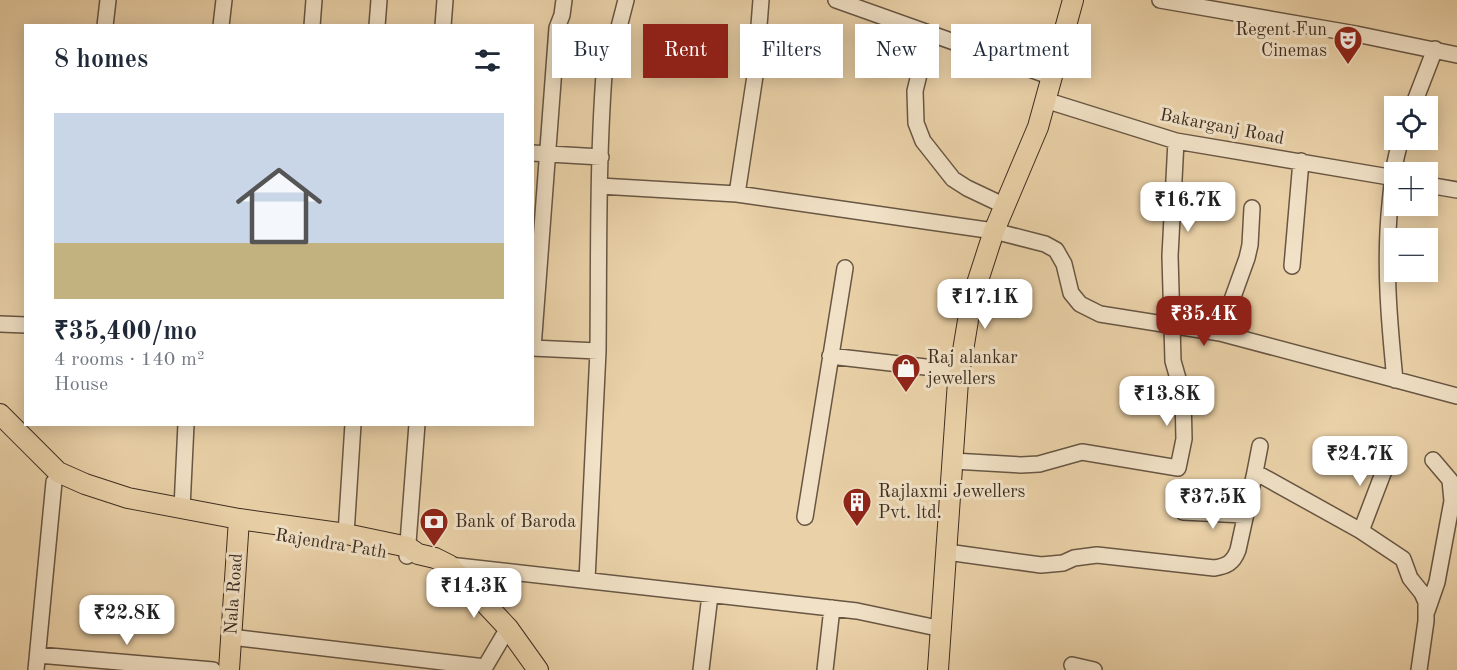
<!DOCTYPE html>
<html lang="en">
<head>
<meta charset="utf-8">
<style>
  body { margin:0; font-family:"Old Standard TT",serif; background:#f6f6f7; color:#1f2937; height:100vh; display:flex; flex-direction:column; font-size:22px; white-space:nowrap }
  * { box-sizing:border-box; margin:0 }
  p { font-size:20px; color:#747a83 }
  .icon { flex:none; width:33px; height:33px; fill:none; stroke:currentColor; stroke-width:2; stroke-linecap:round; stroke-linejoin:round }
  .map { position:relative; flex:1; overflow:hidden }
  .sheet { position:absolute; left:24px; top:24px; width:510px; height:402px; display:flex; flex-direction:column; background:#fff; border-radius:0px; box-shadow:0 3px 15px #0003 }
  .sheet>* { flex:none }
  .banner { position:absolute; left:552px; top:24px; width:570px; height:54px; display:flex; gap:12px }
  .tools { position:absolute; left:1384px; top:96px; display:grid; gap:12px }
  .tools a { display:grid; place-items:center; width:54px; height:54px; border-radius:0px; background:#fff; box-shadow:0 3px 15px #0003; font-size:30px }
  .price { position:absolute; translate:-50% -51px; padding:0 14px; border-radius:12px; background:#fff; color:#222; font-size:20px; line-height:39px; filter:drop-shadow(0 2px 3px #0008) }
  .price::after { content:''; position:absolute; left:50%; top:36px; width:18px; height:14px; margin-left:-9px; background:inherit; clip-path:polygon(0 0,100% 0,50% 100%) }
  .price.current { background:#8f2418; color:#fff }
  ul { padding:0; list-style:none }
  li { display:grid; align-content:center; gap:12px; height:318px; padding:0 30px }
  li+li { border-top:2px solid #e0e1e3 }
  li span { display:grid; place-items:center; height:186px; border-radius:0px; color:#555 }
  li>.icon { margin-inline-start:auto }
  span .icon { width:108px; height:108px; fill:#fffc; stroke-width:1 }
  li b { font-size:26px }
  h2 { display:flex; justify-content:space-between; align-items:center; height:72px; padding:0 30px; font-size:26px }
  .chip { padding:0 21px; border-radius:0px; background:#fff; box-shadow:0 3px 15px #0003; font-size:21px; line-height:54px }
  .chip.current { background:#8f2418; color:#fff }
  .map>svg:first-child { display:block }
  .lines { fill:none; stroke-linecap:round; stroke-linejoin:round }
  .minor-casing { stroke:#685643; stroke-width:18 }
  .major-casing { stroke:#3d2d21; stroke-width:22 }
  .minor { stroke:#f1e1c6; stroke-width:15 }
  .major { stroke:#ead1a8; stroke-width:20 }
  .labels { text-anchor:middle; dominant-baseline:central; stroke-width:6; stroke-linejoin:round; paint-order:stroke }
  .poi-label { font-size:18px; fill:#3d2d21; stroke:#f1e1c6; text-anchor:start }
  .street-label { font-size:18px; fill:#3d2d21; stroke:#f1e1c6 }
</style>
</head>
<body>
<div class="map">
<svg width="1457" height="670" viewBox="0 0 1457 670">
  <rect width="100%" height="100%" fill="#ead1a8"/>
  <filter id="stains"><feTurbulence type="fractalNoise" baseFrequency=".00333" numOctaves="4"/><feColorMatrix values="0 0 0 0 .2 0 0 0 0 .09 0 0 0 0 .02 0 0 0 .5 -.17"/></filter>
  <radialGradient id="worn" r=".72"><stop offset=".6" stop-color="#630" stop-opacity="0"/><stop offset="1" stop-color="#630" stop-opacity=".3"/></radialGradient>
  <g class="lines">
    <g class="minor-casing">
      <path id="minor" d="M 836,0 L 1052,77
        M 1160,0 L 1356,34 L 1457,55
        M 105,26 L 108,0
        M 221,26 L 224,0
        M 312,26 L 314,0
        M 377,26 L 379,0
        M 443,26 L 445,0
        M 929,33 L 915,91 L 916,123 L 923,141 L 953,179 L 967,188 L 1005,206
        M 1045,100 L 1176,141 L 1395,178
        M 1413,106 L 1435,49
        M 532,153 L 601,157
        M 1428,185 L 1457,190
        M 600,186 L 737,194 L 994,231 L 1045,244 L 1056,250 L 1064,264 L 1071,293 L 1080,304 L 1100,314 L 1220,333 L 1457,396
        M 737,194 L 755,76 L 761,0
        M 1292,266 L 1301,161
        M 0,324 L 26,325
        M 1220,333 L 1247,258 L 1250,245 L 1252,208
        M 532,348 L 598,351 L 587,580
        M 533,348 L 557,28 L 562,15 L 564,0
        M 598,351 C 599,247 597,142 607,39 L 613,39 L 619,27 L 626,0
        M 830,356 L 960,371
        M 1395,380 C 1389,320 1384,263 1390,204 C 1392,182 1394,160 1401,140
        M 1433,460 L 1450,480 L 1452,501 L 1457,502
        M 953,461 L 1021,465 L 1039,464 L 1082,452 L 1178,468 L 1184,439 L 1183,396 L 1173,361 L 1170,256 L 1176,141
        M 1255,472 L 1260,446
        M 182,508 L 186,424
        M 1183,512 L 1244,515
        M 805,517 L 845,268
        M 1361,531 L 1390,455
        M 346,534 L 353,424
        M 947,552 L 1041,565 L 1063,563 L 1074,558 L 1097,555 L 1214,568 C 1227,566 1233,563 1238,550 L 1255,472 L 1361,531 L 1403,559 L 1410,578 L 1422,593 L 1426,602 L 1426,621 L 1419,670
        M 407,556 L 417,424
        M 449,565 L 857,611 L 942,629
        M 1427,611 L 1437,582 L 1452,501
        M 231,637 L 485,667 L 508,628
        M 38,655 L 213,670
        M 1072,665 L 1094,670
        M 36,670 L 54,482
        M 701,670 L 710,595
        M 825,670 L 832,608"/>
    </g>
    <g class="major-casing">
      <path id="major" d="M 0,414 L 58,472 L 85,484 L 128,498 L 239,519 L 346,534 L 408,547 L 418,554 L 435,558 L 449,565 L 508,628 L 538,670
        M 229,670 L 239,519
        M 938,670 L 958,381 L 971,302 L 994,231 L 1038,127 L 1073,0"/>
    </g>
    <use href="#minor" class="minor"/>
    <use href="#major" class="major"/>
  </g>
  <defs>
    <g id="theatre-pin" transform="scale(1.5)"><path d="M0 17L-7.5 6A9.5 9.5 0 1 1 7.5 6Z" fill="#8f2418" stroke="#f1e1c6"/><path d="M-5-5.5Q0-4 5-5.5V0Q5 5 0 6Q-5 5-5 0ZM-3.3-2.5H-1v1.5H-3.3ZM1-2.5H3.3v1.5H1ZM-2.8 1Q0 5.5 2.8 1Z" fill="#fff"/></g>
    <g id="shop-pin" transform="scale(1.5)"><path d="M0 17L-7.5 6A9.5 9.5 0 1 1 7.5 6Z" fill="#8f2418" stroke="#f1e1c6"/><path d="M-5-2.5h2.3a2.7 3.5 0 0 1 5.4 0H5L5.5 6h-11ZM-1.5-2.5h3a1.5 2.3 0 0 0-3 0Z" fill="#fff"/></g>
    <g id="building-pin" transform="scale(1.5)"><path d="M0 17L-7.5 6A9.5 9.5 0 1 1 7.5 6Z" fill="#8f2418" stroke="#f1e1c6"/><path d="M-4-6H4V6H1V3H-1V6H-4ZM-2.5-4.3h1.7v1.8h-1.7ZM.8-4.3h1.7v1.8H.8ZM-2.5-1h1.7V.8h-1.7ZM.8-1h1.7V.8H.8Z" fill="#fff"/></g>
    <g id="bank-pin" transform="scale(1.5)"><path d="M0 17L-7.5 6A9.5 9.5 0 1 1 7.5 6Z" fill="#8f2418" stroke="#f1e1c6"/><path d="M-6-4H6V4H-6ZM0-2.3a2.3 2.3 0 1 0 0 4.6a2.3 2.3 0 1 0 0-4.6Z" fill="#fff"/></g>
  </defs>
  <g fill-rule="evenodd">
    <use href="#theatre-pin" x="1348" y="40"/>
    <use href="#shop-pin" x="906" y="368"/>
    <use href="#building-pin" x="857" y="502"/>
    <use href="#bank-pin" x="434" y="522"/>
  </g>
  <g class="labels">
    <g class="poi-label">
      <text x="1327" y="30" text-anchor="end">Regent Fun<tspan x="1327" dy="21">Cinemas</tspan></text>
      <text x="927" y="358">Raj alankar<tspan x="927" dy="21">jewellers</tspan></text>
      <text x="878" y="492">Rajlaxmi Jewellers<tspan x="878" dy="21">Pvt. ltd.</tspan></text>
      <text x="455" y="522">Bank of Baroda</text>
    </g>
    <g class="street-label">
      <text transform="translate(1222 127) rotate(11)">Bakarganj Road</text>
      <text transform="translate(331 544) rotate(9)">Rajendra Path</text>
      <text transform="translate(234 594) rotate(-86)">Nala Road</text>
    </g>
  </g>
  <rect width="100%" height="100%" filter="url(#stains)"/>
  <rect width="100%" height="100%" fill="url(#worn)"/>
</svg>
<div class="tools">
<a><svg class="icon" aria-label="locate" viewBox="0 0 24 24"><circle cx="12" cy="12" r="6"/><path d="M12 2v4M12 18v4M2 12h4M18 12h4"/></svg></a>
<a>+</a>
<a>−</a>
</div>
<b class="price" style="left:1188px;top:233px">₹16.7K</b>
<b class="price" style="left:985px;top:330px">₹17.1K</b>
<b class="price current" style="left:1204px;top:347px">₹35.4K</b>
<b class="price" style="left:1167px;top:427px">₹13.8K</b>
<b class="price" style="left:1360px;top:487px">₹24.7K</b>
<b class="price" style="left:1213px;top:530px">₹37.5K</b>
<b class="price" style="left:474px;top:619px">₹14.3K</b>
<b class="price" style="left:127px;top:646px">₹22.8K</b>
<div class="banner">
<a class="chip">Buy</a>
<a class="chip current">Rent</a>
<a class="chip">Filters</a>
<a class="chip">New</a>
<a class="chip">Apartment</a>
</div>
<section class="sheet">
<h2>8 homes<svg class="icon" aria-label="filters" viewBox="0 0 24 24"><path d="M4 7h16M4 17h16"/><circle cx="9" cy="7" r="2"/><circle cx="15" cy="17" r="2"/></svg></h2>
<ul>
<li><span style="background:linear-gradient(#c9d6e8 70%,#c2b280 0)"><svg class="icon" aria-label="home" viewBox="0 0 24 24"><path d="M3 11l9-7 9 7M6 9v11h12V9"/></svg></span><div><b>₹35,400/mo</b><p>4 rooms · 140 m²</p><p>House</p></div></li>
</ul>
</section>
</div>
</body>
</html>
